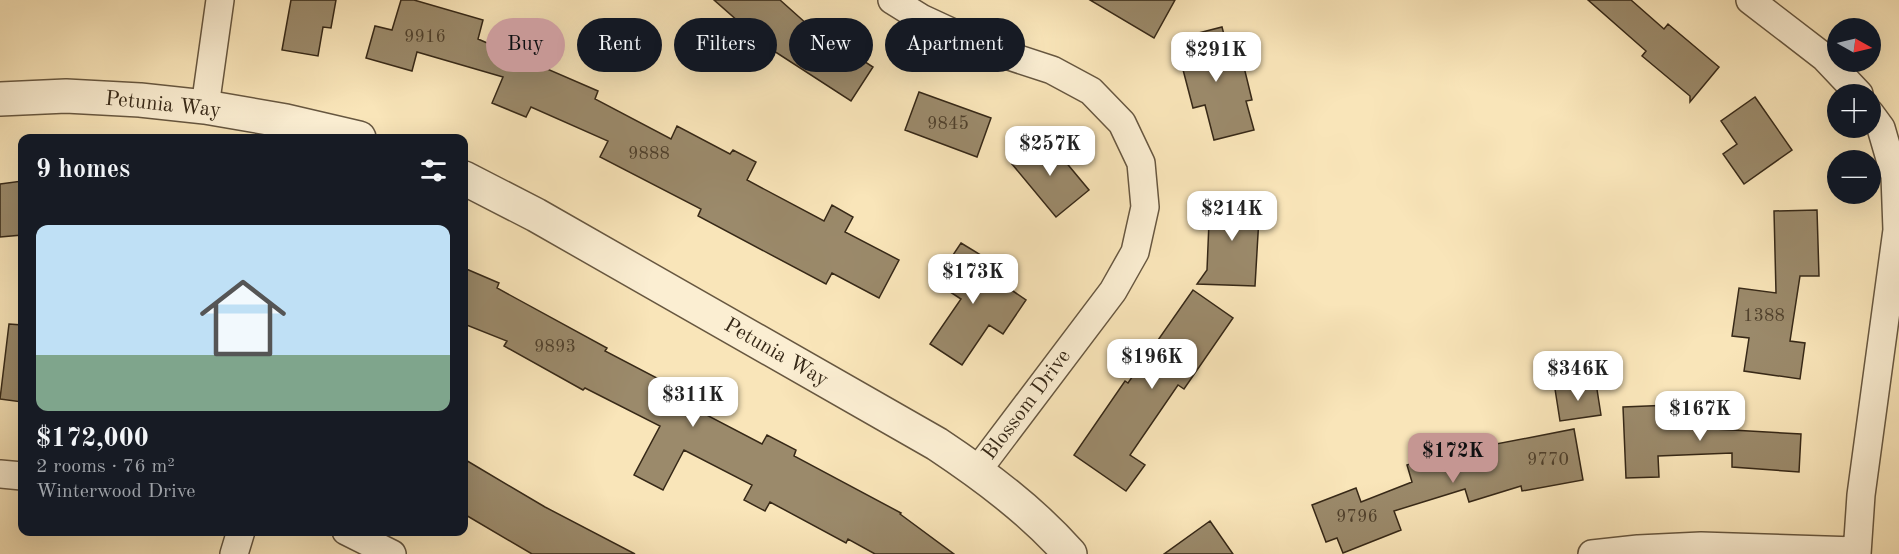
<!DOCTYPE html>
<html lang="en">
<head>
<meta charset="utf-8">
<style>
  body { margin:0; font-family:"Old Standard TT",serif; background:#20242c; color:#f1f3f6; height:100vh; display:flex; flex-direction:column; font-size:22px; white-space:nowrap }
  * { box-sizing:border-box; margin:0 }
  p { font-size:20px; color:#9ea1a6 }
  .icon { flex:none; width:33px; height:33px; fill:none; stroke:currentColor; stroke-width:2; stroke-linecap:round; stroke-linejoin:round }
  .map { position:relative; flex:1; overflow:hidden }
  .details { position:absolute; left:18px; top:134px; width:450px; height:402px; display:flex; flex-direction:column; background:#171b24; border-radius:12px; box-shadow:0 6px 24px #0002 }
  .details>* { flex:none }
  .hud { position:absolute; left:486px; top:18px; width:570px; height:54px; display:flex; gap:12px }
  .needle { width:39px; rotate:98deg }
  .buttons { position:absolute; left:1827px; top:18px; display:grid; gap:12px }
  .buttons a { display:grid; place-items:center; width:54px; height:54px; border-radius:50%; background:#171b24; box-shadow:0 6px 24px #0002; font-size:30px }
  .price { position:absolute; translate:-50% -51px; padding:0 14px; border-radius:12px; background:#fff; color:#222; font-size:20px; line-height:39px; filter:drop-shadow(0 2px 3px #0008) }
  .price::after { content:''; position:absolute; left:50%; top:36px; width:18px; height:14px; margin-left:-9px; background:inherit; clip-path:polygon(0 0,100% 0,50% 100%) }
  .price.on { background:#c59692; color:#111 }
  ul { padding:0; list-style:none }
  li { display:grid; align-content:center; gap:12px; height:318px; padding:0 18px }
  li+li { border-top:2px solid #363941 }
  li span { display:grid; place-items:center; height:186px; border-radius:12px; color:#555 }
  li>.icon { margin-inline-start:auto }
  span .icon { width:108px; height:108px; fill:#fffc; stroke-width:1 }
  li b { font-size:26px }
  h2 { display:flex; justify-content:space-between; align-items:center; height:72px; padding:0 18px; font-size:26px }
  .pill { padding:0 21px; border-radius:27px; background:#171b24; box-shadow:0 6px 24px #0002; font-size:21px; line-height:54px }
  .pill.on { background:#c59692; color:#111 }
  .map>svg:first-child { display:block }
  .building { fill:#9b8a6b; stroke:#362817; stroke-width:1.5 }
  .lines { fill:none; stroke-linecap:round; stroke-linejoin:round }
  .minor-casing { stroke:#675740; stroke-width:30 }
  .tertiary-casing { stroke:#675740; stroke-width:36 }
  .minor { stroke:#fbeed2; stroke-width:27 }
  .tertiary { stroke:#fbeed2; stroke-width:33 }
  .labels { text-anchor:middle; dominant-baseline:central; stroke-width:5; stroke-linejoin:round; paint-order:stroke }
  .number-label { font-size:18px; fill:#4f402c }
  .street-label { font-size:21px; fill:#362817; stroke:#fbeed2 }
</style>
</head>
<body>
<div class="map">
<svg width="1899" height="554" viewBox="0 0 1899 554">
  <rect width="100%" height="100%" fill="#f9e5b9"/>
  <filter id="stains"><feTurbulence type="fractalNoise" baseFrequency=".00333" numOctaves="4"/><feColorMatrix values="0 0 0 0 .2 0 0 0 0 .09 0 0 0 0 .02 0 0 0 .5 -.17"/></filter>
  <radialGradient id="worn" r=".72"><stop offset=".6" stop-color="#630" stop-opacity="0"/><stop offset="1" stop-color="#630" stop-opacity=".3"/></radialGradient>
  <path class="building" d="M 291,0 L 336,0 L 331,28 L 323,27 L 318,56 L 282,50 Z
    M 401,0 L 414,0 L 483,20 L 478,39 L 598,91 L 595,99 L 671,139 L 677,126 L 730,154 L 733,150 L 756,162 L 747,180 L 824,221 L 832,205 L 853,217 L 845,232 L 899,260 L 879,298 L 832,273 L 826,284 L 698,216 L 701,209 L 600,157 L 608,141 L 531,107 L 526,117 L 492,103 L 503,77 L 417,52 L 412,71 L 366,58 L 375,26 L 392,30 Z
    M 714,0 L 780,0 L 808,25 L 873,67 L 851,101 L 774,51 L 773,52 Z
    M 1090,0 L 1175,0 L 1154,38 Z
    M 1588,0 L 1631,0 L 1664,29 L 1668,24 L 1719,67 L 1690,102 L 1690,96 L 1642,56 L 1646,51 Z
    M 1222,27 L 1233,69 L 1244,67 L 1252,100 L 1246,101 L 1254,130 L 1214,140 L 1205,105 L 1193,108 L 1175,39 Z
    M 919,92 L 991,118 L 977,157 L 905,130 Z
    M 1755,97 L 1792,150 L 1744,184 L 1723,154 L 1737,144 L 1721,121 Z
    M 1044,136 L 1089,190 L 1056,217 L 1012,164 Z
    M 22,181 L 22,235 L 0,237 L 0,184 Z
    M 1210,198 L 1260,200 L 1255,286 L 1197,284 L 1207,270 Z
    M 1817,210 L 1819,276 L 1800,276 L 1790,341 L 1805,343 L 1800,379 L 1744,371 L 1749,338 L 1732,336 L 1739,288 L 1776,293 L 1774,211 Z
    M 961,243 L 984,257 L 978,267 L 1026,300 L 1003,334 L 989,325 L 962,365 L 930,344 L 961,299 L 935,282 Z
    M 464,268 L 499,283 L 497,288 L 607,348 L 605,351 L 699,400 L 695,409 L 762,444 L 767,435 L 796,450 L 794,456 L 901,513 L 900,514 L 954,554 L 875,554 L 848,539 L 846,543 L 770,502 L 765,511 L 744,500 L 752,485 L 684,450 L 663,490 L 634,475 L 660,426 L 585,388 L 583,390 L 504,346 L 507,341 L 464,324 Z
    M 1193,290 L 1233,318 L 1184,389 L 1178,385 L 1130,455 L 1145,465 L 1126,491 L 1074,455 L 1125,381 L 1128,383 Z
    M 9,324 L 22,325 L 22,402 L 0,399 Z
    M 1596,383 L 1601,415 L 1560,421 L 1555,389 Z
    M 1696,404 L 1697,428 L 1801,434 L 1799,472 L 1732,467 L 1732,453 L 1658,456 L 1659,477 L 1626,478 L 1623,407 Z
    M 1574,429 L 1583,480 L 1522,491 L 1521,486 L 1469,502 L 1465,489 L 1394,511 L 1401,530 L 1343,553 L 1337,538 L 1326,542 L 1312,505 L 1356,488 L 1361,502 L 1412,482 L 1407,465 L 1484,440 L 1486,446 Z
    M 464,459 L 545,507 L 635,554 L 532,554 L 464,514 Z
    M 1210,521 L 1233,554 L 1164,554 Z"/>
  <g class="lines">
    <g class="minor-casing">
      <path id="minor" d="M 892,0 L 921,18 L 988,49 L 1052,70 L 1091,91 L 1122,123 L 1141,163 L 1145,207 L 1135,252 L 1113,291 L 977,471
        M 1750,0 L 1824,57 L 1859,94
        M 205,107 L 220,0
        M 0,474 L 22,476
        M 346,531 L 392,554
        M 234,554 L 241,531
        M 1592,554 L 1638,549 L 1701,546 L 1856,551
        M 1857,554 L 1861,495 L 1897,230 L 1895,176 L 1881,128 L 1870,113"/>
    </g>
    <g class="tertiary-casing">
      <path id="tertiary" d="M 0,99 L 66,96 L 140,100 L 205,107 L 286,121 L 359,138
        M 464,178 L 536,215 L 937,444 C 985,476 1032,511 1070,554"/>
    </g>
    <use href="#minor" class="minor"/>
    <use href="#tertiary" class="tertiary"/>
  </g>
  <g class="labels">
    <g class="number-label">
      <text x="425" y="37">9916</text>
      <text x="948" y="124">9845</text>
      <text x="649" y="154">9888</text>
      <text x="1764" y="316">1388</text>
      <text x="555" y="347">9893</text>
      <text x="1548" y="460">9770</text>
      <text x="1357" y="517">9796</text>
    </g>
    <g class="street-label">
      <text transform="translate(163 105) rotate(6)">Petunia Way</text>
      <text transform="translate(776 353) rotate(30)">Petunia Way</text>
      <text transform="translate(1027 405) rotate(-53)">Blossom Drive</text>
    </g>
  </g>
  <rect width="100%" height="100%" filter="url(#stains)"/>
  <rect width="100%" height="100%" fill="url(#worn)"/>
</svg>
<div class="buttons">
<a><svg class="needle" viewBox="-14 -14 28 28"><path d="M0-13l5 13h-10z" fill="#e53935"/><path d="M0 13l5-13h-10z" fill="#9ea1a6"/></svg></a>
<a>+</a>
<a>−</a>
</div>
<b class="price" style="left:1216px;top:83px">$291K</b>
<b class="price" style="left:1050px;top:177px">$257K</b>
<b class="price" style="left:1232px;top:242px">$214K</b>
<b class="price" style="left:973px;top:305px">$173K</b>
<b class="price" style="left:1152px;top:390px">$196K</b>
<b class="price" style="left:1578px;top:402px">$346K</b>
<b class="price" style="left:693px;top:428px">$311K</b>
<b class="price" style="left:1700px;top:442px">$167K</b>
<b class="price on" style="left:1453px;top:484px">$172K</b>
<div class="hud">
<a class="pill on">Buy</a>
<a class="pill">Rent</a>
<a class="pill">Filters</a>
<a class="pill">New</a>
<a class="pill">Apartment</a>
</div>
<section class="details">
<h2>9 homes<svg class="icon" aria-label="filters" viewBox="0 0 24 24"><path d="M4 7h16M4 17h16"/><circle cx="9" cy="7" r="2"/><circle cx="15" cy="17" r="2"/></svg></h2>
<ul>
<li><span style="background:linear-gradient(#bfe0f5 70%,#7fa58c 0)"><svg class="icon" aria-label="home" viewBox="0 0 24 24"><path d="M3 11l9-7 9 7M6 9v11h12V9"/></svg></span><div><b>$172,000</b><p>2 rooms · 76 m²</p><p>Winterwood Drive</p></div></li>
</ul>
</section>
</div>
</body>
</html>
